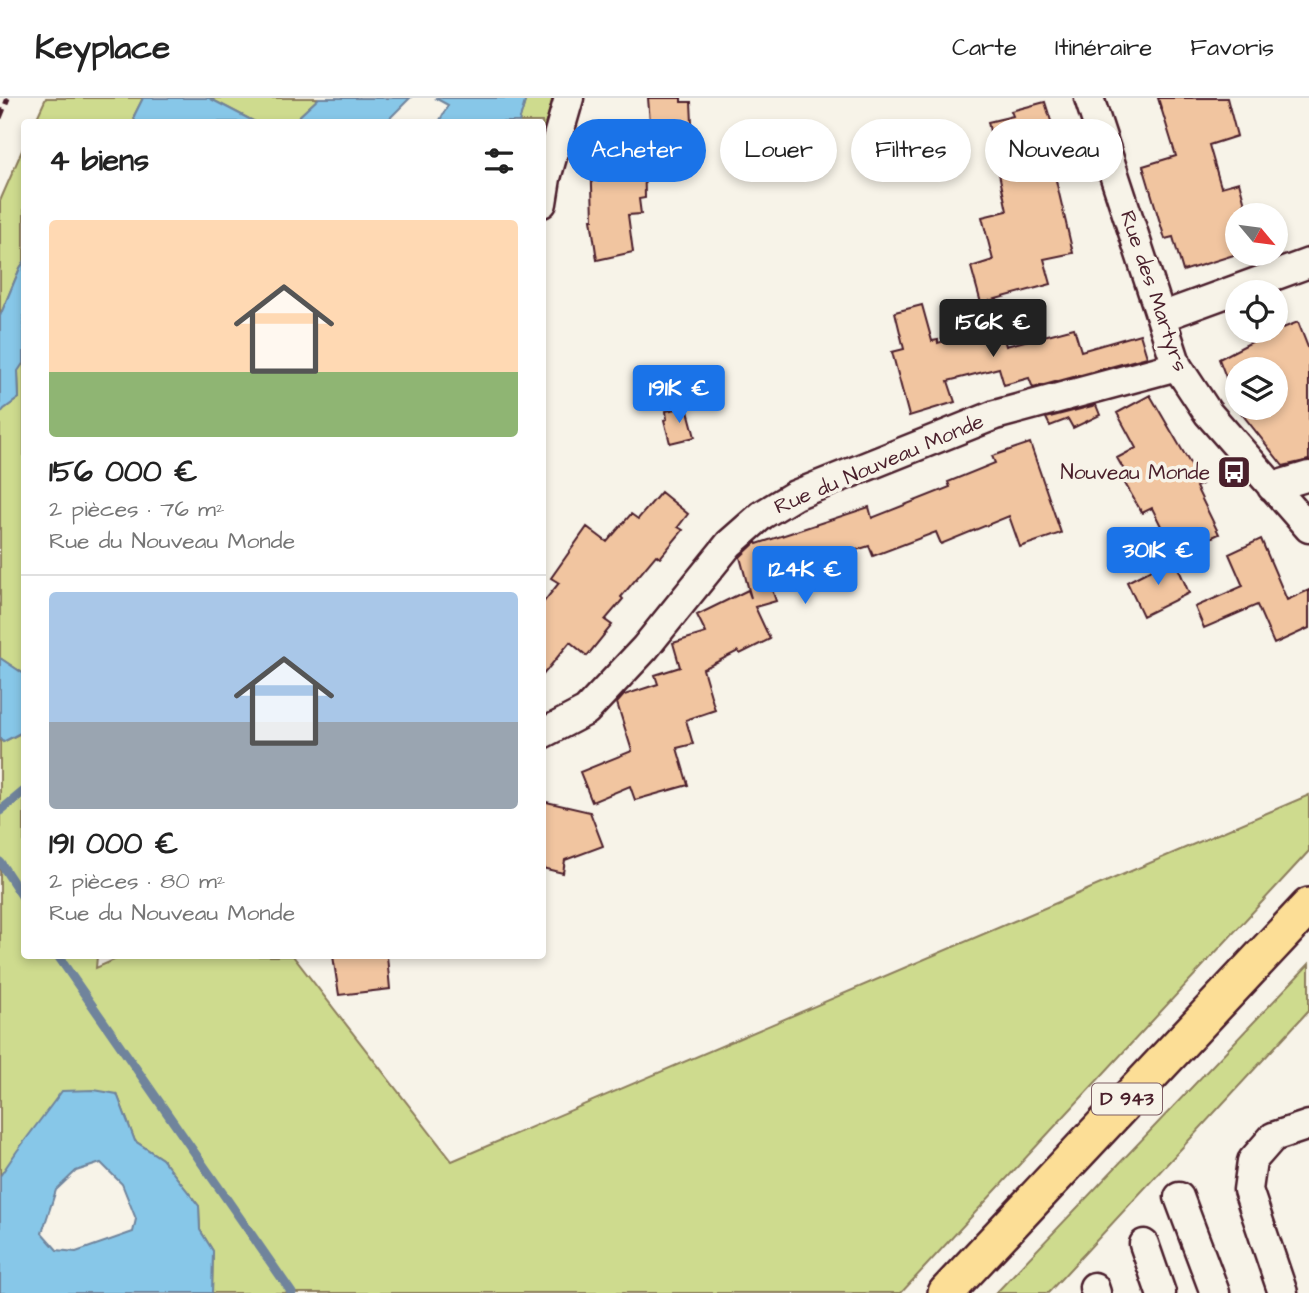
<!DOCTYPE html>
<html lang="fr">
<head>
<meta charset="utf-8">
<style>
  body { margin:0; font-family:"Architects Daughter",sans-serif; background:#f2f2f2; color:#222; height:100vh; display:flex; flex-direction:column; font-size:26px; white-space:nowrap }
  * { box-sizing:border-box; margin:0 }
  p { font-size:23px; color:#767676 }
  .icon { flex:none; width:38px; height:38px; fill:none; stroke:currentColor; stroke-width:2; stroke-linecap:round; stroke-linejoin:round }
  .map { position:relative; flex:1; overflow:hidden }
  .drawer { position:absolute; left:21px; top:21px; width:525px; height:840px; display:flex; flex-direction:column; background:#fff; border-radius:7px; box-shadow:0 4px 10px #0003 }
  .drawer>* { flex:none }
  .guide { position:absolute; left:567px; top:21px; width:637px; height:63px; display:flex; gap:14px }
  .needle { width:46px; rotate:119deg }
  .tools { position:absolute; left:1225px; top:105px; display:grid; gap:14px }
  .tools a { display:grid; place-items:center; width:63px; height:63px; border-radius:50%; background:#fff; box-shadow:0 4px 10px #0003; font-size:35px }
  .price { position:absolute; translate:-50% -60px; padding:0 16px; border-radius:7px; background:#1a73e8; color:#fff; font-size:23px; line-height:46px; filter:drop-shadow(0 2px 4px #0008) }
  .price::after { content:''; position:absolute; left:50%; top:42px; width:21px; height:16px; margin-left:-10px; background:inherit; clip-path:polygon(0 0,100% 0,50% 100%) }
  .price.current { background:#222; color:#fff }
  ul { padding:0; list-style:none }
  li { display:grid; align-content:center; gap:14px; height:371px; padding:0 28px }
  li+li { border-top:2px solid #e0e0e0 }
  li span { display:grid; place-items:center; height:217px; border-radius:7px; color:#555 }
  li>.icon { margin-inline-start:auto }
  span .icon { width:126px; height:126px; fill:#fffc; stroke-width:1 }
  li b { font-size:30px }
  h2 { display:flex; justify-content:space-between; align-items:center; height:84px; padding:0 28px; font-size:30px }
  .chip { padding:0 24px; border-radius:32px; background:#fff; box-shadow:0 4px 10px #0003; font-size:24px; line-height:63px }
  .chip.current { background:#1a73e8; color:#fff }
  header { display:flex; align-items:center; gap:42px; box-sizing:border-box; height:98px; padding:0 35px; background:#fff; border-bottom:2px solid #e0e0e0 }
  header strong { font-size:33px }
  nav { display:flex; gap:38px; margin-inline-start:auto; font-size:24px }
  .map>svg:first-child { display:block }
  .green { fill:#cedb8e; stroke:#8c7d5c; stroke-width:2 }
  .water { fill:#87c7e8; stroke:#6f849c; stroke-width:2; fill-rule:evenodd }
  .lines { fill:none; stroke-linecap:round; stroke-linejoin:round }
  .stream { stroke:#6f849c; stroke-width:9 }
  .building { fill:#f1c5a0; stroke:#4a1f2b; stroke-width:2; fill-rule:evenodd }
  .minor-casing { stroke:#4a1f2b; stroke-width:33 }
  .major-casing { stroke:#4a1f2b; stroke-width:40 }
  .minor { stroke:#f7f3e8; stroke-width:28 }
  .major { stroke:#fcde96; stroke-width:35 }
  .rail { stroke:#4a1f2b; stroke-width:5; stroke-dasharray:10 5; stroke-linecap:butt }
  .labels { text-anchor:middle; dominant-baseline:central; stroke-width:7; stroke-linejoin:round; paint-order:stroke }
  .shield { fill:#f7f3e8; stroke:#7e5f64; stroke-width:2 }
  .shield-label { font-size:19px; font-weight:bold; fill:#4a1f2b }
  .street-label { font-size:21px; fill:#4a1f2b; stroke:#f7f3e8 }
  .poi-label { font-size:21px; fill:#4a1f2b; stroke:#f7f3e8; text-anchor:end }
</style>
</head>
<body>
<header>
<strong>Keyplace</strong>
<nav><a>Carte</a><a>Itinéraire</a><a>Favoris</a></nav>
</header>
<div class="map">
<svg width="1309" height="1195" viewBox="0 0 1309 1195">
  <rect width="100%" height="100%" fill="#f7f3e8"/>
  <filter id="ink" filterUnits="userSpaceOnUse"><feTurbulence type="fractalNoise" baseFrequency=".0143" numOctaves="2"/><feDisplacementMap in="SourceGraphic" scale="14" xChannelSelector="R" yChannelSelector="G"/><feConvolveMatrix kernelMatrix="1 2 1 2 8 2 1 2 1" color-interpolation-filters="sRGB"/></filter>
  <g filter="url(#ink)">
    <path class="green" d="M 46,0 L 143,0 L 134,18 L 135,24 L 35,24 Z
      M 209,0 L 319,0 L 294,23 L 289,24 L 255,24 Z
      M 526,0 L 553,0 L 543,34 L 542,24 L 519,24 Z
      M 24,48 L 24,164 L 20,170 L 0,218 L 0,103 Z
      M 24,264 L 24,576 L 0,560 L 0,316 L 4,311 L 19,300 L 18,272 Z
      M 23,634 L 24,636 L 24,858 L 97,858 L 96,870 L 123,858 L 293,858 L 452,1063 L 1309,697 L 1309,753 L 901,1195 L 212,1195 L 213,1153 L 200,1132 L 199,1108 L 162,1061 L 135,1043 L 117,996 L 0,1078 L 0,641 L 3,644 Z
      M 1309,866 L 1309,912 L 1048,1195 L 996,1195 Z"/>
    <path class="water" d="M 143,0 L 209,0 L 255,24 L 135,24 L 134,18 Z
      M 319,0 L 410,0 L 386,24 L 289,24 L 294,23 Z
      M 435,0 L 526,0 L 519,24 L 439,24 L 448,7 Z
      M 24,164 L 24,264 L 18,273 L 19,300 L 4,311 L 0,316 L 0,218 L 20,170 Z
      M 0,560 L 24,576 L 24,636 L 22,634 L 3,644 L 0,641 Z
      M 94,992 L 117,996 L 135,1043 L 162,1061 L 199,1108 L 200,1132 L 213,1153 L 212,1195 L 0,1195 L 0,1078 L 17,1053 L 62,993 ZM 101,1065 L 122,1086 L 136,1121 L 133,1134 L 76,1154 L 57,1152 L 42,1135 L 56,1092 L 76,1073 Z"/>
    <g class="lines">
      <path class="stream" d="M 0,713 L 24,693
        M 0,764 L 24,801
        M 58,858 L 292,1195"/>
    </g>
    <path class="building" d="M 648,0 L 681,0 L 681,4 L 691,4 L 693,45 L 652,48 Z
      M 1158,0 L 1227,0 L 1237,38 L 1209,47 L 1221,89 L 1239,84 L 1248,117 L 1237,117 L 1237,156 L 1183,173 L 1173,139 L 1165,141 L 1143,68 L 1176,58 Z
      M 1045,4 L 1062,58 L 1051,61 L 1073,155 L 1044,161 L 1051,186 L 981,205 L 971,169 L 993,162 L 982,119 L 1007,113 L 988,24 L 1013,18 L 1011,13 Z
      M 644,52 L 645,100 L 639,101 L 641,116 L 628,117 L 633,154 L 597,162 L 591,121 L 593,121 L 591,55 Z
      M 922,207 L 932,243 L 938,242 L 938,245 L 1000,226 L 1006,248 L 1074,230 L 1081,253 L 1140,236 L 1147,259 L 1033,290 L 1029,280 L 1004,287 L 999,270 L 948,283 L 955,304 L 909,318 L 892,254 L 904,251 L 895,214 Z
      M 1298,224 L 1309,252 L 1309,362 L 1283,368 L 1227,297 L 1232,295 L 1219,261 L 1265,237 ZM 1237,271 L 1276,271 L 1276,310 L 1237,310 Z
      M 1150,297 L 1202,386 L 1196,389 L 1219,436 L 1175,456 L 1152,410 L 1142,415 L 1123,382 L 1128,379 L 1117,360 L 1136,350 L 1117,315 Z
      M 1096,307 L 1100,317 L 1073,330 L 1068,321 L 1050,328 L 1046,320 Z
      M 687,309 L 695,339 L 670,345 L 664,322 L 667,321 L 666,313 Z
      M 1030,345 L 1061,435 L 1020,449 L 1009,418 L 941,446 L 936,434 L 873,458 L 869,448 L 768,480 L 776,503 L 755,509 L 770,541 L 740,556 L 738,553 L 703,571 L 715,612 L 686,622 L 693,646 L 677,650 L 688,687 L 635,702 L 630,688 L 592,704 L 580,674 L 632,653 L 617,605 L 624,597 L 658,586 L 655,577 L 680,569 L 673,545 L 706,535 L 697,517 L 748,492 L 751,500 L 740,459 L 756,444 L 757,446 L 869,409 L 872,420 L 950,389 L 948,384 L 995,365 L 992,358 Z
      M 661,394 L 688,416 L 678,429 L 683,432 L 660,460 L 656,457 L 621,499 L 623,501 L 605,522 L 612,527 L 587,558 L 570,544 L 542,578 L 542,506 L 559,485 L 551,480 L 587,429 L 607,444 L 631,416 L 638,421 Z
      M 1261,441 L 1287,502 L 1309,492 L 1309,530 L 1274,546 L 1257,507 L 1204,530 L 1195,509 L 1243,488 L 1229,456 Z
      M 1174,460 L 1189,495 L 1143,518 L 1127,484 Z
      M 542,703 L 590,714 L 603,748 L 565,762 L 563,775 L 542,770 Z
      M 333,858 L 387,858 L 390,891 L 339,897 Z"/>
    <g class="lines">
      <g class="minor-casing">
        <path id="minor" d="M 1089,0 L 1177,268 L 1208,315 L 1309,430
          M 542,105 L 546,80 L 569,0
          M 1161,219 L 1309,165
          M 1272,389 L 1309,378
          M 542,636 L 586,613 L 645,550 L 729,446 L 762,417 L 795,397 L 995,317 L 1177,268
          M 1179,1099 L 1215,1195
          M 1144,1146 L 1161,1195
          M 1094,1189 L 1096,1195
          M 1283,1195 L 1248,1092 L 1252,1063 L 1273,1039 L 1309,1027"/>
      </g>
      <g class="major-casing">
        <path id="major" d="M 946,1195 L 1309,808"/>
      </g>
      <use href="#minor" class="minor"/>
      <use href="#major" class="major"/>
      <path class="rail" d="M 0,20 L 8,0"/>
    </g>
  </g>
  <defs>
    <g id="bus-square" transform="scale(1.75)"><rect x="-9" y="-9" width="18" height="18" rx="4" fill="#4a1f2b" stroke="#f7f3e8"/><path d="M-5-6H5V4H4V6H2V4H-2V6H-4V4H-5ZM-3.5-4V0h7V-4ZM-3.5 1.2v1.5H-2V1.2ZM2 1.2v1.5H3.5V1.2Z" fill="#fff"/></g>
  </defs>
  <g fill-rule="evenodd">
    <use href="#bus-square" x="1234" y="374"/>
  </g>
  <g class="labels">
    <rect class="shield" x="1092" y="985.5" width="70" height="31" rx="5"/>
    <g class="shield-label">
      <text x="1127" y="1001">D 943</text>
    </g>
    <g class="street-label">
      <text transform="translate(1154 193) rotate(71)">Rue des Martyrs</text>
      <text transform="translate(879 366) rotate(-23)">Rue du Nouveau Monde</text>
    </g>
    <g class="poi-label">
      <text x="1210" y="374">Nouveau Monde</text>
    </g>
  </g>
</svg>
<div class="tools">
<a><svg class="needle" viewBox="-14 -14 28 28"><path d="M0-13l5 13h-10z" fill="#e53935"/><path d="M0 13l5-13h-10z" fill="#767676"/></svg></a>
<a><svg class="icon" aria-label="locate" viewBox="0 0 24 24"><circle cx="12" cy="12" r="6"/><path d="M12 2v4M12 18v4M2 12h4M18 12h4"/></svg></a>
<a><svg class="icon" aria-label="layers" viewBox="0 0 24 24"><path d="M12 4l9 5-9 5-9-5zM3 14l9 5 9-5"/></svg></a>
</div>
<b class="price current" style="left:993px;top:261px">156K €</b>
<b class="price" style="left:679px;top:327px">191K €</b>
<b class="price" style="left:1158px;top:489px">301K €</b>
<b class="price" style="left:805px;top:508px">124K €</b>
<div class="guide">
<a class="chip current">Acheter</a>
<a class="chip">Louer</a>
<a class="chip">Filtres</a>
<a class="chip">Nouveau</a>
</div>
<section class="drawer">
<h2>4 biens<svg class="icon" aria-label="filters" viewBox="0 0 24 24"><path d="M4 7h16M4 17h16"/><circle cx="9" cy="7" r="2"/><circle cx="15" cy="17" r="2"/></svg></h2>
<ul>
<li><span style="background:linear-gradient(#ffd9b3 70%,#8fb573 0)"><svg class="icon" aria-label="home" viewBox="0 0 24 24"><path d="M3 11l9-7 9 7M6 9v11h12V9"/></svg></span><div><b>156 000 €</b><p>2 pièces · 76 m²</p><p>Rue du Nouveau Monde</p></div></li>
<li><span style="background:linear-gradient(#a9c7e8 60%,#9aa5b1 0)"><svg class="icon" aria-label="home" viewBox="0 0 24 24"><path d="M3 11l9-7 9 7M6 9v11h12V9"/></svg></span><div><b>191 000 €</b><p>2 pièces · 80 m²</p><p>Rue du Nouveau Monde</p></div></li>
</ul>
</section>
</div>
</body>
</html>
